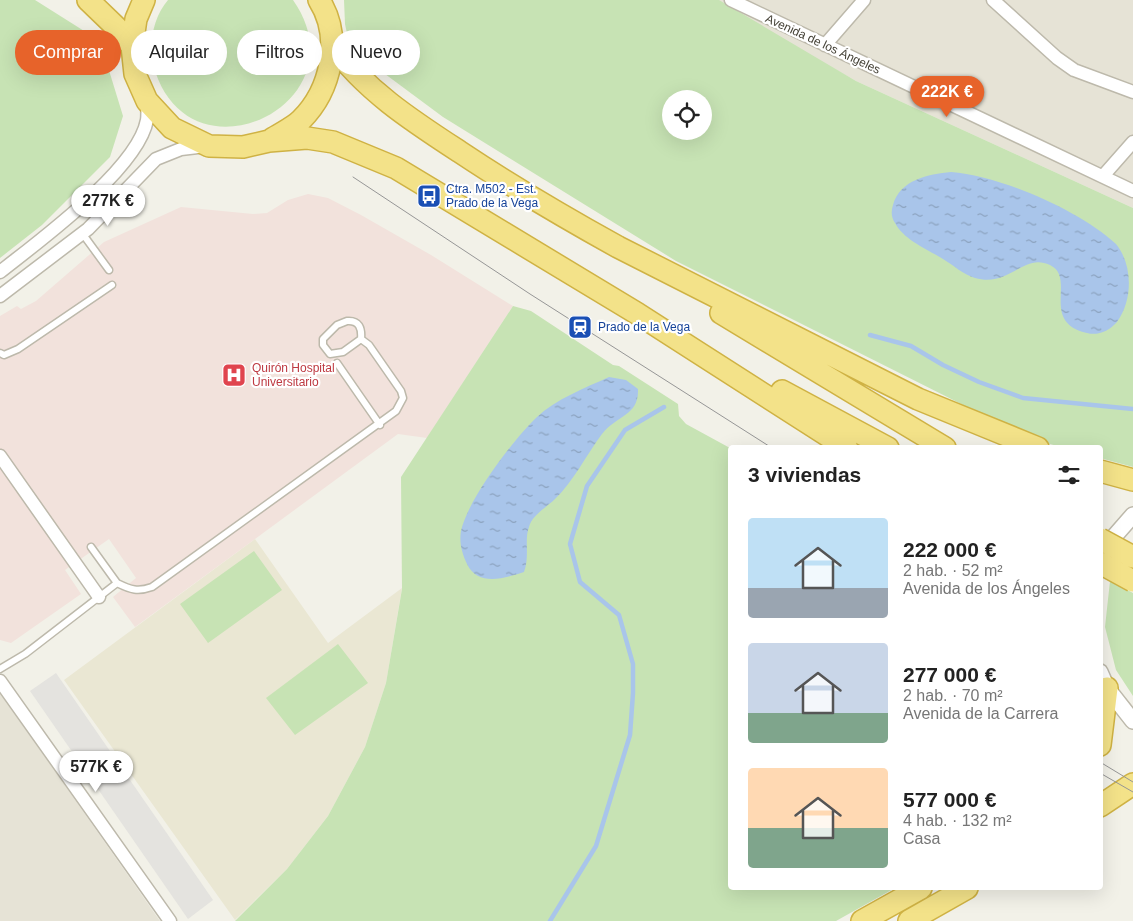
<!DOCTYPE html>
<html lang="es">
<head>
<meta charset="utf-8">
<style>
  body { margin:0; font-family:Arial,sans-serif; background:#f6f6f6; color:#222; height:100vh; display:flex; flex-direction:column; font-size:19px; white-space:nowrap }
  * { box-sizing:border-box; margin:0 }
  p { font-size:16px; color:#767676 }
  .icon { flex:none; width:28px; height:28px; fill:none; stroke:currentColor; stroke-width:2; stroke-linecap:round; stroke-linejoin:round }
  .map { position:relative; flex:1; overflow:hidden }
  .details { position:absolute; left:728px; top:445px; width:375px; height:445px; display:flex; flex-direction:column; background:#fff; border-radius:5px; box-shadow:0 5px 20px #0002 }
  .details>* { flex:none }
  .top-card { position:absolute; left:15px; top:30px; width:475px; height:45px; display:flex; gap:10px }
  .buttons { position:absolute; left:662px; top:90px; display:grid; gap:10px }
  .buttons a { display:grid; place-items:center; width:50px; height:50px; border-radius:50%; background:#fff; box-shadow:0 5px 20px #0002; font-size:25px }
  .price { position:absolute; translate:-50% -42px; padding:0 11px; border-radius:18px; background:#fff; color:#222; font-size:16px; line-height:32px; filter:drop-shadow(0 1px 2px #0008) }
  .price::after { content:''; position:absolute; left:50%; top:30px; width:15px; height:11px; margin-left:-8px; background:inherit; clip-path:polygon(0 0,100% 0,50% 100%) }
  .price.active { background:#e7632a; color:#fff }
  ul { padding:0; list-style:none }
  li { display:flex; align-items:center; gap:15px; height:125px; padding:0 20px }
  li span { display:grid; place-items:center; flex:none; width:140px; height:100px; border-radius:5px; color:#555 }
  li>.icon { margin-inline-start:auto }
  span .icon { width:60px; height:60px; fill:#fffc; stroke-width:1 }
  li b { font-size:21px }
  h2 { display:flex; justify-content:space-between; align-items:center; height:60px; padding:0 20px; font-size:21px }
  .tag { padding:0 18px; border-radius:22px; background:#fff; box-shadow:0 5px 20px #0002; font-size:18px; line-height:45px }
  .tag.active { background:#e7632a; color:#fff }
  .map>svg:first-child { display:block }
  .residential { fill:#e6e3d6 }
  .education { fill:#eae7d3 }
  .medical { fill:#f2e2dc }
  .green { fill:#c7e3b4; fill-rule:evenodd }
  .parking { fill:#e4e3df }
  .water { fill:url(#water-ripples) }
  .lines { fill:none; stroke-linecap:round; stroke-linejoin:round }
  .stream { stroke:#a9c5ea; stroke-width:4.5 }
  .service-casing { stroke:#bdb9ab; stroke-width:9 }
  .minor-casing { stroke:#bdb9ab; stroke-width:15 }
  .tertiary-casing { stroke:#bdb9ab; stroke-width:18 }
  .trunk-casing { stroke:#cfb244; stroke-width:24 }
  .service { stroke:#fff; stroke-width:6 }
  .minor { stroke:#fff; stroke-width:12 }
  .tertiary { stroke:#fff; stroke-width:15 }
  .trunk { stroke:#f3e289; stroke-width:21 }
  .tram { stroke:#969696; stroke-width:1 }
  .trunk-bridge-casing { stroke:#cfb244; stroke-width:24; stroke-linecap:butt }
  .trunk-bridge { stroke:#f3e289; stroke-width:21 }
  .labels { text-anchor:middle; dominant-baseline:central; stroke-width:4.5; stroke-linejoin:round; paint-order:stroke }
  .street-label { font-size:12px; fill:#454237; stroke:#fff }
  .transit-label { font-size:12px; fill:#164399; stroke:#fff; text-anchor:start }
  .health-label { font-size:12px; fill:#be3a42; stroke:#fff; text-anchor:start }
</style>
</head>
<body>
<div class="map">
<svg width="1133" height="921" viewBox="0 0 1133 921">
  <defs>
    <pattern id="water-ripples" width="26" height="14" patternUnits="userSpaceOnUse" patternTransform="scale(1.25)"><rect width="26" height="14" fill="#a9c5ea"/><path d="M2 4q2-2 4 0t4 0M15 11q2-2 4 0t4 0" fill="none" stroke="#8ba2be"/></pattern>
  </defs>
  <rect width="100%" height="100%" fill="#f2f1e8"/>
  <path class="residential" d="M 712,0 L 1133,0 L 1133,208 L 856,81 Z
    M 0,693 L 160,921 L 0,921 Z"/>
  <path class="education" d="M 255,539 L 328,643 L 402,588 L 386,683 L 365,747 L 328,816 L 287,869 L 235,920 L 64,680 Z"/>
  <path class="medical" d="M 308,194 L 328,198 L 361,215 L 431,255 L 513,306 L 427,438 L 398,434 L 135,627 L 113,597 L 136,578 L 109,539 L 65,570 L 81,594 L 11,643 L 0,640 L 0,316 L 17,306 L 21,309 L 36,301 L 104,242 L 181,207 L 253,214 L 267,213 L 288,200 Z"/>
  <path class="green" d="M 0,0 L 35,0 L 100,41 L 123,116 L 110,157 L 42,225 L 0,258 Z
    M 168,0 L 293,0 C 366,104 186,190 153,64 C 148,43 154,16 168,0 Z
    M 344,0 L 719,0 L 856,81 L 1133,208 L 1133,467 L 1100,458 L 1100,448 L 1062,447 L 1033,440 L 676,261 L 443,117 L 350,48 L 345,24 ZM 671,99 L 704,99 L 704,131 L 671,131 Z
    M 513,306 L 531,311 L 613,365 L 619,366 L 678,404 L 679,416 L 686,424 L 730,448 L 730,888 L 895,888 L 836,921 L 235,921 L 287,869 L 328,816 L 365,747 L 386,683 L 402,589 L 401,477 Z
    M 254,551 L 282,590 L 208,643 L 180,604 Z
    M 1110,581 L 1133,593 L 1133,696 L 1116,670 L 1105,627 Z
    M 338,644 L 368,683 L 295,735 L 266,698 Z"/>
  <path class="parking" d="M 56,673 L 213,900 L 188,919 L 30,691 Z"/>
  <path class="water" d="M 951,172 C 1001,176 1079,210 1116,244 C 1133,265 1133,300 1117,322 C 1109,331 1098,336 1087,333 C 1039,322 1077,278 1050,265 C 1023,252 1010,288 975,278 C 964,275 953,265 943,259 C 927,249 904,240 895,223 C 891,217 891,211 893,205 C 900,180 928,174 951,172 Z
    M 609,377 L 626,380 L 638,389 C 639,416 617,415 602,434 C 587,454 573,482 555,499 C 547,507 532,515 529,527 C 524,540 530,556 524,572 C 505,578 478,587 467,564 C 462,553 459,543 461,531 C 468,499 513,440 537,417 C 556,399 585,388 609,377 Z"/>
  <g class="lines">
    <path class="stream" d="M 870,335 L 911,346 L 943,365 L 979,382 L 1023,398 L 1133,409
      M 550,921 L 596,846 L 630,735 L 633,693 L 633,664 L 619,615 L 580,582 L 570,544 L 587,486 L 625,430 L 664,407"/>
    <g class="service-casing">
      <path id="service" d="M 82,233 L 109,270
        M 347,321 C 359,320 362,328 361,339 L 343,352 L 330,354 L 323,345 L 323,339 L 337,325 Z
        M 0,353 L 4,355 L 18,349 L 112,285
        M 337,363 L 380,425
        M 117,583 C 131,590 138,592 152,587 L 396,411 L 403,398 L 401,391 L 369,345 L 361,339
        M 0,669 L 25,654 L 117,583 L 91,547"/>
    </g>
    <g class="minor-casing">
      <path id="minor" d="M 731,0 L 1133,191
        M 993,0 L 1057,58 L 1074,70 L 1133,92
        M 825,45 L 864,0
        M 1103,176 L 1133,142
        M 0,272 C 39,241 138,169 147,120 C 148,114 147,107 147,101
        M 0,296 L 88,229 L 156,159 L 181,149 L 206,146
        M 0,456 L 99,597
        M 0,681 L 170,921"/>
    </g>
    <g class="tertiary-casing">
      <path id="tertiary" d="M 1106,552 L 1112,539 L 1133,515
        M 1100,672 L 1107,688 L 1133,721"/>
    </g>
    <g class="trunk-casing">
      <path id="trunk" d="M 88,0 L 116,27 L 132,46
        M 144,0 L 136,19 L 132,46 L 135,74 L 147,101 L 172,128 L 209,146 L 243,147 L 269,141 L 307,138 L 333,142 L 396,168 L 638,314 L 847,448
        M 332,44 C 364,90 414,122 460,152 C 511,186 564,217 618,247 L 918,399 L 1038,448
        M 272,139 C 281,133 293,128 301,120 C 331,90 343,38 319,0
        M 721,313 L 945,448
        M 782,391 L 888,448
        M 1100,471 L 1133,480
        M 1100,745 L 1107,688
        M 1100,806 L 1133,784
        M 862,921 L 921,888
        M 909,921 L 967,888"/>
    </g>
    <use href="#service" class="service"/>
    <use href="#minor" class="minor"/>
    <use href="#tertiary" class="tertiary"/>
    <use href="#trunk" class="trunk"/>
    <path class="tram" d="M 353,177 L 530,294 L 772,448
      M 1100,762 L 1133,782
      M 1100,773 L 1133,792"/>
    <g class="trunk-bridge-casing">
      <path id="trunk-bridge" d="M 1100,539 L 1133,557
        M 1100,563 L 1133,581"/>
    </g>
    <use href="#trunk-bridge" class="trunk-bridge"/>
  </g>
  <defs>
    <g id="bus-square" transform="scale(1.25)"><rect x="-9" y="-9" width="18" height="18" rx="4" fill="#1a4fb4" stroke="#fff"/><path d="M-5-6H5V4H4V6H2V4H-2V6H-4V4H-5ZM-3.5-4V0h7V-4ZM-3.5 1.2v1.5H-2V1.2ZM2 1.2v1.5H3.5V1.2Z" fill="#fff"/></g>
    <g id="station-square" transform="scale(1.25)"><rect x="-9" y="-9" width="18" height="18" rx="4" fill="#1a4fb4" stroke="#fff"/><path d="M-3-6H3Q5-6 5-4V2Q5 4 3 4L4.5 6H3L1.5 4h-3L-3 6H-4.5L-3 4Q-5 4-5 2V-4Q-5-6-3-6ZM-3.5-4v3h7v-3ZM-3.5 1v1.5H-2V1ZM2 1v1.5H3.5V1Z" fill="#fff"/></g>
    <g id="hospital-square" transform="scale(1.25)"><rect x="-9" y="-9" width="18" height="18" rx="4" fill="#e0444e" stroke="#fff"/><path d="M-5-5h3v3.5h4V-5h3V5h-3V1.5h-4V5h-3Z" fill="#fff"/></g>
  </defs>
  <g fill-rule="evenodd">
    <use href="#bus-square" x="429" y="196"/>
    <use href="#station-square" x="580" y="327"/>
    <use href="#hospital-square" x="234" y="375"/>
  </g>
  <g class="labels">
    <g class="street-label">
      <text transform="translate(823 44) rotate(25)">Avenida de los Ángeles</text>
    </g>
    <g class="transit-label">
      <text x="446" y="189">Ctra. M502 - Est.<tspan x="446" dy="14">Prado de la Vega</tspan></text>
      <text x="598" y="327">Prado de la Vega</text>
    </g>
    <g class="health-label">
      <text x="252" y="368">Quirón Hospital<tspan x="252" dy="14">Universitario</tspan></text>
    </g>
  </g>
</svg>
<div class="buttons">
<a><svg class="icon" aria-label="locate" viewBox="0 0 24 24"><circle cx="12" cy="12" r="6"/><path d="M12 2v4M12 18v4M2 12h4M18 12h4"/></svg></a>
</div>
<b class="price active" style="left:947px;top:118px">222K €</b>
<b class="price" style="left:108px;top:227px">277K €</b>
<b class="price" style="left:96px;top:793px">577K €</b>
<div class="top-card">
<a class="tag active">Comprar</a>
<a class="tag">Alquilar</a>
<a class="tag">Filtros</a>
<a class="tag">Nuevo</a>
</div>
<section class="details">
<h2>3 viviendas<svg class="icon" aria-label="filters" viewBox="0 0 24 24"><path d="M4 7h16M4 17h16"/><circle cx="9" cy="7" r="2"/><circle cx="15" cy="17" r="2"/></svg></h2>
<ul>
<li><span style="background:linear-gradient(#bfe0f5 70%,#9aa5b1 0)"><svg class="icon" aria-label="home" viewBox="0 0 24 24"><path d="M3 11l9-7 9 7M6 9v11h12V9"/></svg></span><div><b>222 000 €</b><p>2 hab. · 52 m²</p><p>Avenida de los Ángeles</p></div></li>
<li><span style="background:linear-gradient(#c9d6e8 70%,#7fa58c 0)"><svg class="icon" aria-label="home" viewBox="0 0 24 24"><path d="M3 11l9-7 9 7M6 9v11h12V9"/></svg></span><div><b>277 000 €</b><p>2 hab. · 70 m²</p><p>Avenida de la Carrera</p></div></li>
<li><span style="background:linear-gradient(#ffd9b3 60%,#7fa58c 0)"><svg class="icon" aria-label="home" viewBox="0 0 24 24"><path d="M3 11l9-7 9 7M6 9v11h12V9"/></svg></span><div><b>577 000 €</b><p>4 hab. · 132 m²</p><p>Casa</p></div></li>
</ul>
</section>
</div>
</body>
</html>
